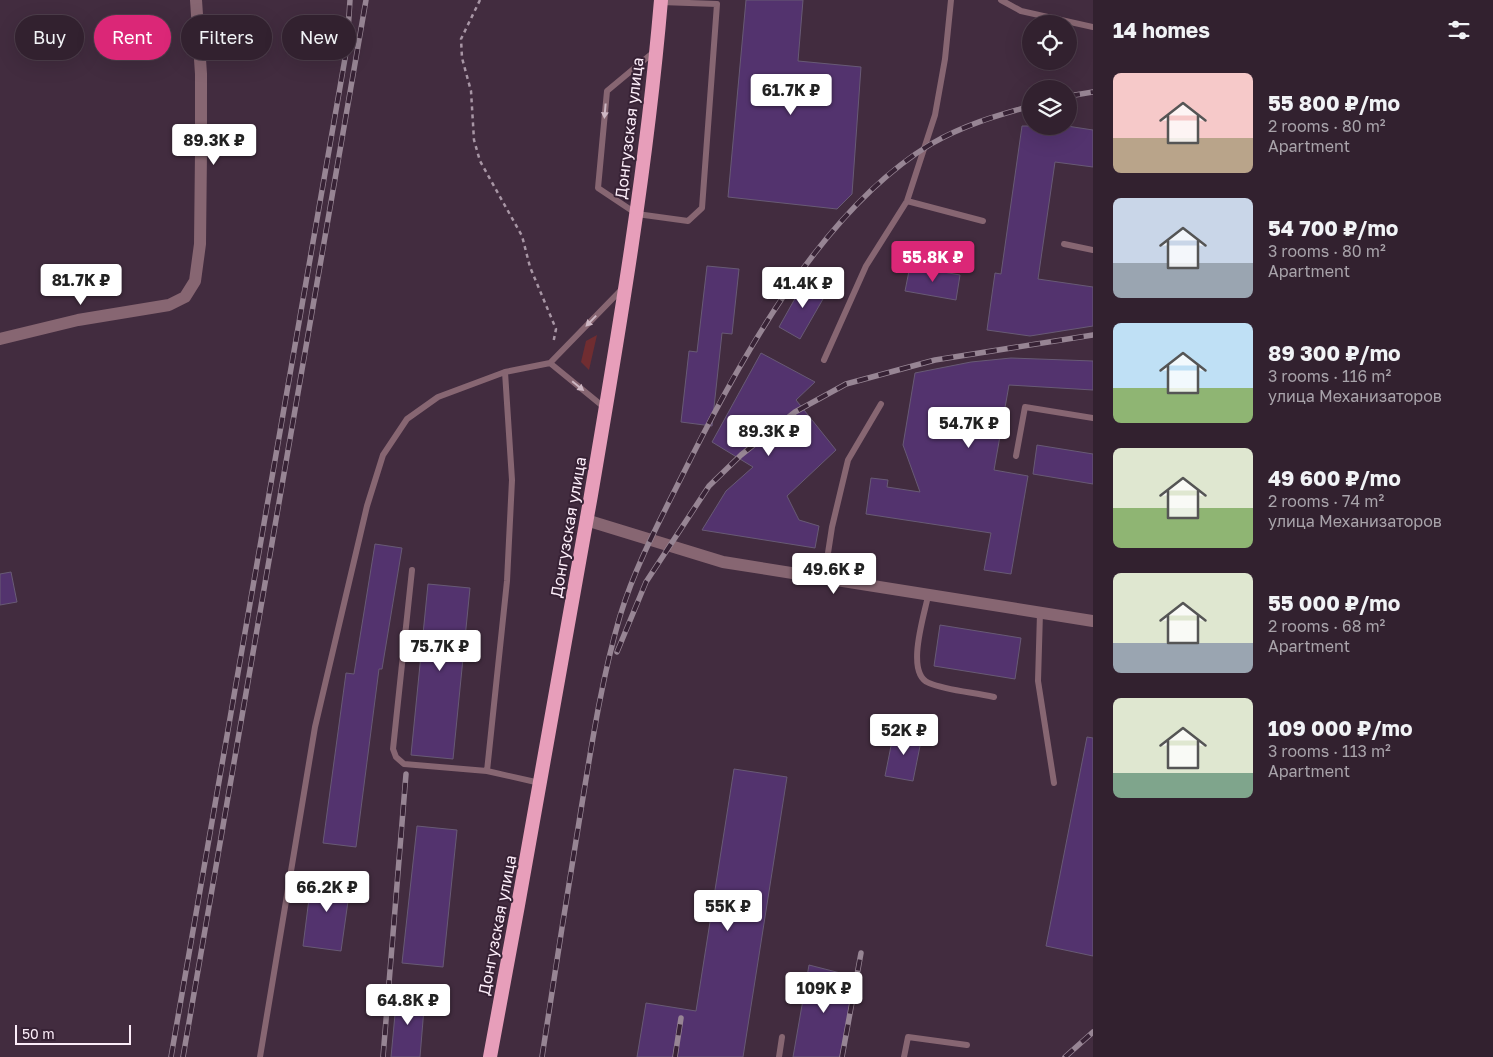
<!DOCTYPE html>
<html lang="en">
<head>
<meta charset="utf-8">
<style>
  body { margin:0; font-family:"Golos Text",sans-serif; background:#3d2e3b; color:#f1f3f6; height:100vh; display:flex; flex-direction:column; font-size:19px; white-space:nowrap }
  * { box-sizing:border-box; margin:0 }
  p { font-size:16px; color:#a8a3aa }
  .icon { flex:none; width:28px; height:28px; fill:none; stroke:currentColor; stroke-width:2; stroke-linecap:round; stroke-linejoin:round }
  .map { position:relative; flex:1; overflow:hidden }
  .side { display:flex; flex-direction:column; background:#32212f; width:400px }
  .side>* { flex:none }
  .hud { position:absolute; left:15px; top:15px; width:475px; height:45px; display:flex; gap:10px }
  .tools { position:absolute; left:1022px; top:15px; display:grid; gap:10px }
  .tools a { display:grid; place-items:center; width:55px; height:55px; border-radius:50%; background:#32212f; box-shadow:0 5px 20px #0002,0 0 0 1px #4d3e4b; font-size:25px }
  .scale { position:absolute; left:15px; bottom:12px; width:116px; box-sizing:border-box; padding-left:5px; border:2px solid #fcedf9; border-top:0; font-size:14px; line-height:18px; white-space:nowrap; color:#fcedf9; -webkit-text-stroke:4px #372235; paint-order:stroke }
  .price { position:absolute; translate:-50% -42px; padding:0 11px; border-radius:5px; background:#fff; color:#222; font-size:16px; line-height:32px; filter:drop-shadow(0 1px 2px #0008) }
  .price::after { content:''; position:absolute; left:50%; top:30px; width:15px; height:11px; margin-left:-8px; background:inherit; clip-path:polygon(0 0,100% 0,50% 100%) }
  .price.current { background:#db2777; color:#fff }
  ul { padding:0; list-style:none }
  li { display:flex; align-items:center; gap:15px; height:125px; padding:0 20px }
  li span { display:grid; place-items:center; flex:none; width:140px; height:100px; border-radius:8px; color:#555 }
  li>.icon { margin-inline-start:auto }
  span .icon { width:60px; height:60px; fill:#fffc; stroke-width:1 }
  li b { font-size:21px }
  h2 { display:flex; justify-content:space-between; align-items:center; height:60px; padding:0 20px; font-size:21px }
  .pill { padding:0 18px; border-radius:22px; background:#32212f; box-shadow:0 5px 20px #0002,0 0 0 1px #4d3e4b; font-size:18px; line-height:45px }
  .pill.current { background:#db2777; color:#fff }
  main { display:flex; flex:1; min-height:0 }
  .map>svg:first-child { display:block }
  .green { fill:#702d31 }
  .building { fill:#53336e; stroke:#685a75 }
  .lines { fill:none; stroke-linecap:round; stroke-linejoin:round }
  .path { stroke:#a896a5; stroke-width:2.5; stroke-dasharray:4 4; stroke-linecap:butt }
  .service { stroke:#876672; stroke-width:6 }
  .minor { stroke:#876672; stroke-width:12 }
  .trunk { stroke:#e79eba; stroke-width:14 }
  .rail-casing { stroke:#978594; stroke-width:5.5 }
  .rail { stroke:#372235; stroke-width:4; stroke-dasharray:11; stroke-linecap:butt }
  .oneway { fill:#cdb7c3 }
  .labels { text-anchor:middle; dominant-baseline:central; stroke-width:4; stroke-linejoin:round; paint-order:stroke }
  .street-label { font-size:16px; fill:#fcedf9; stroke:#372235 }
</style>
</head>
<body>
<main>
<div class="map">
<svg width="1093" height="1057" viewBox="0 0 1093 1057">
  <rect width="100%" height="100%" fill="#422c3f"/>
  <path class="green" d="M 597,335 L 589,370 L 581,362 L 586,341 Z"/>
  <path class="building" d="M 746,0 L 803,0 L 798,61 L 861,67 L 852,194 L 837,209 L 728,197 Z
    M 1022,126 L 1067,126 L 1093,130 L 1093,167 L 1055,162 L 1038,279 L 1093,287 L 1093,326 L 1030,336 L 987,330 L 995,273 L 1001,274 Z
    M 707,266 L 739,269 L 732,334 L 722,333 L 712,426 L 681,422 L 689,351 L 697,352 Z
    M 910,266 L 960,275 L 956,300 L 905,291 Z
    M 806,279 L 827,292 L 800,339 L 779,327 Z
    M 761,353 L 815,382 L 796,400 L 836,450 L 787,496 L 799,520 L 819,526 L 815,548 L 702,530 L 726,491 L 753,467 L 712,442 Z
    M 1011,358 L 1093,361 L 1093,390 L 1009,385 L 994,470 L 1028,476 L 1011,574 L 984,570 L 991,533 L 866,514 L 871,478 L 888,480 L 887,487 L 920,492 L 903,445 L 915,373 L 971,362 Z
    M 1037,445 L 1093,454 L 1093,484 L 1033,474 Z
    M 375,544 L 402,548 L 382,669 L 379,669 L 356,847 L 323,843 L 346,673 L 354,674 Z
    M 11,572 L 17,602 L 0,605 L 0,574 Z
    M 428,584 L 470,588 L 453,759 L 411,755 Z
    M 940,625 L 1021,638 L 1015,679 L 934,666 Z
    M 894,731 L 922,736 L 913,781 L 885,776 Z
    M 1087,737 L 1093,738 L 1093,956 L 1046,946 Z
    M 734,769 L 787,777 L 743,1057 L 637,1057 L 646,1003 L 696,1011 Z
    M 417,826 L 457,830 L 443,967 L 402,963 Z
    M 312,875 L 351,880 L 341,951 L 303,946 Z
    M 809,965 L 856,977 L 840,1057 L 793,1057 Z
    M 397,993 L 425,996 L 420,1057 L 391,1057 Z"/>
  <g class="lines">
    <path class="path" d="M 480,0 L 461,39 L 462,58 L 471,91 L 474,140 L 480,161 L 522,236 L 530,267 L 556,329 L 553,344"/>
    <path class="service" d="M 1001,0 L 1021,11 L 1093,27
      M 655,51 L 607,91 L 598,188 L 637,214 L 688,221 L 702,208 L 717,4 L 661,2
      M 907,201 L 983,221
      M 1064,244 L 1093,250
      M 824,360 L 866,266 L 907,201 L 935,115 L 945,59 L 951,0
      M 550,363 L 605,408
      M 505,372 L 512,480 L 507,581 L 487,771 L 540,783
      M 1016,456 L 1025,407 L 1093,418
      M 412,570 L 393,749 L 396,757 L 404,764 L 487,771
      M 824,579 L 832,527 L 848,460 L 881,404
      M 928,596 C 924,616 905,674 929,683 C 948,691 973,692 994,697
      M 1040,613 L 1038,681 L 1054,783
      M 260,1057 L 315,727 L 367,506 L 383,455 L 407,419 L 438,397 L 505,372 L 550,363 L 623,288
      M 779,1057 L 782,1037
      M 904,1057 L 908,1037 L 967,1045"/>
    <path class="minor" d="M 0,339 L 78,320 L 169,305 L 185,297 L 195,281 L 200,244 L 201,152 L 201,74 L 196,0
      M 586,520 L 723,562 L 1093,621"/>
    <path class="trunk" d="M 490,1057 C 525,870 558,683 591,495 C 619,331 647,166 661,0"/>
    <g class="rail-casing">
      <path id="rail" d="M 1069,96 L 1093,92
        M 617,652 L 646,582 L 709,486 L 741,455 L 795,412 L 846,384 L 935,360 L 1093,335
        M 171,1057 L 347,47 L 350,0
        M 183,1057 L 366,0
        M 383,1057 L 406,774
        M 542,1057 C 554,977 567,896 580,816 C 591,749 601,681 620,616 C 635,567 659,522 682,476 C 738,363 820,211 931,144 C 964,125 995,116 1031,106
        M 675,1057 L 681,1018
        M 842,1057 L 861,953
        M 1065,1057 L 1093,1032"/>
    </g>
    <use href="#rail" class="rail"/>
  </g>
  <defs><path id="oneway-solid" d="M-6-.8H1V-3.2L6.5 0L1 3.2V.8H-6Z" transform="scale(1.25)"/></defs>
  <g class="oneway">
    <use href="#oneway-solid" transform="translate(605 111) rotate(95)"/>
    <use href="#oneway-solid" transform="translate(591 321) rotate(134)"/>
    <use href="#oneway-solid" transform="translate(578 386) rotate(39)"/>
  </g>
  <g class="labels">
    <g class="street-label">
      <text transform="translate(629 128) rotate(-83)">Донгузская улица</text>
      <text transform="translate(568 527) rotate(-80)">Донгузская улица</text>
      <text transform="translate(497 925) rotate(-79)">Донгузская улица</text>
    </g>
  </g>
</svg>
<div class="tools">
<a><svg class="icon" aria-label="locate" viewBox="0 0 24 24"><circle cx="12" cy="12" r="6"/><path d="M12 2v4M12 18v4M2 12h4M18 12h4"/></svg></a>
<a><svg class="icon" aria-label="layers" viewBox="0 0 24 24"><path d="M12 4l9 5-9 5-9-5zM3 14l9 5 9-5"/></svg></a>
</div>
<div class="scale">50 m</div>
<b class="price" style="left:791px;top:116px">61.7K ₽</b>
<b class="price" style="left:214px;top:166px">89.3K ₽</b>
<b class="price current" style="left:933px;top:283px">55.8K ₽</b>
<b class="price" style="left:81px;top:306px">81.7K ₽</b>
<b class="price" style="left:803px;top:309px">41.4K ₽</b>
<b class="price" style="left:969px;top:449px">54.7K ₽</b>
<b class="price" style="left:769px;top:457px">89.3K ₽</b>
<b class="price" style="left:834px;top:595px">49.6K ₽</b>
<b class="price" style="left:440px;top:672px">75.7K ₽</b>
<b class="price" style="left:904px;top:756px">52K ₽</b>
<b class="price" style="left:327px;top:913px">66.2K ₽</b>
<b class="price" style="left:728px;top:932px">55K ₽</b>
<b class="price" style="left:824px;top:1014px">109K ₽</b>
<b class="price" style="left:408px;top:1026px">64.8K ₽</b>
<div class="hud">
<a class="pill">Buy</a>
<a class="pill current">Rent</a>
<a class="pill">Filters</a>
<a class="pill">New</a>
</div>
</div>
<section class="side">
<h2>14 homes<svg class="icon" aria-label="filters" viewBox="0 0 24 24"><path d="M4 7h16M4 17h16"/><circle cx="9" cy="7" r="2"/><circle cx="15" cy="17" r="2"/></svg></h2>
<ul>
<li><span style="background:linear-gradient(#f6c9c9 65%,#b9a48a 0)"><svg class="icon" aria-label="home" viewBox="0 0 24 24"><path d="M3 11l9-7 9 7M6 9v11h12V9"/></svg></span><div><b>55 800 ₽/mo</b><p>2 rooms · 80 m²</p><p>Apartment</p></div></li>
<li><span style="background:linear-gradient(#c9d6e8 65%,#9aa5b1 0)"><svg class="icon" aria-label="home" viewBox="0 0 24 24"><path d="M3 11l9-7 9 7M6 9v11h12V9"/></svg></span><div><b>54 700 ₽/mo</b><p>3 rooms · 80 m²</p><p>Apartment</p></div></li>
<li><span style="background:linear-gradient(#bfe0f5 65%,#8fb573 0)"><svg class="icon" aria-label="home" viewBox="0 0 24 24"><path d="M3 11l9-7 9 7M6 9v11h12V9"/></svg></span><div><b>89 300 ₽/mo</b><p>3 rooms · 116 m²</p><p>улица Механизаторов</p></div></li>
<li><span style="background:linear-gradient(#dfe7d0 60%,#8fb573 0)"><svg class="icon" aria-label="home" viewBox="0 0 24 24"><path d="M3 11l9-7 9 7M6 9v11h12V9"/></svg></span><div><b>49 600 ₽/mo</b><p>2 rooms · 74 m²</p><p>улица Механизаторов</p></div></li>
<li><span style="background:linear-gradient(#dfe7d0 70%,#9aa5b1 0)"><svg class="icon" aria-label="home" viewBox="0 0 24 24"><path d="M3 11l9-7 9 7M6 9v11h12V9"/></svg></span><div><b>55 000 ₽/mo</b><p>2 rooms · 68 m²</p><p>Apartment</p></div></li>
<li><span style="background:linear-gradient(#dfe7d0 75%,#7fa58c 0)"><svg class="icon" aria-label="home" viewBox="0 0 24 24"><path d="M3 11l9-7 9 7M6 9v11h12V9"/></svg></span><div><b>109 000 ₽/mo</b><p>3 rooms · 113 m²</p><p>Apartment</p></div></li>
</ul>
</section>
</main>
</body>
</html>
